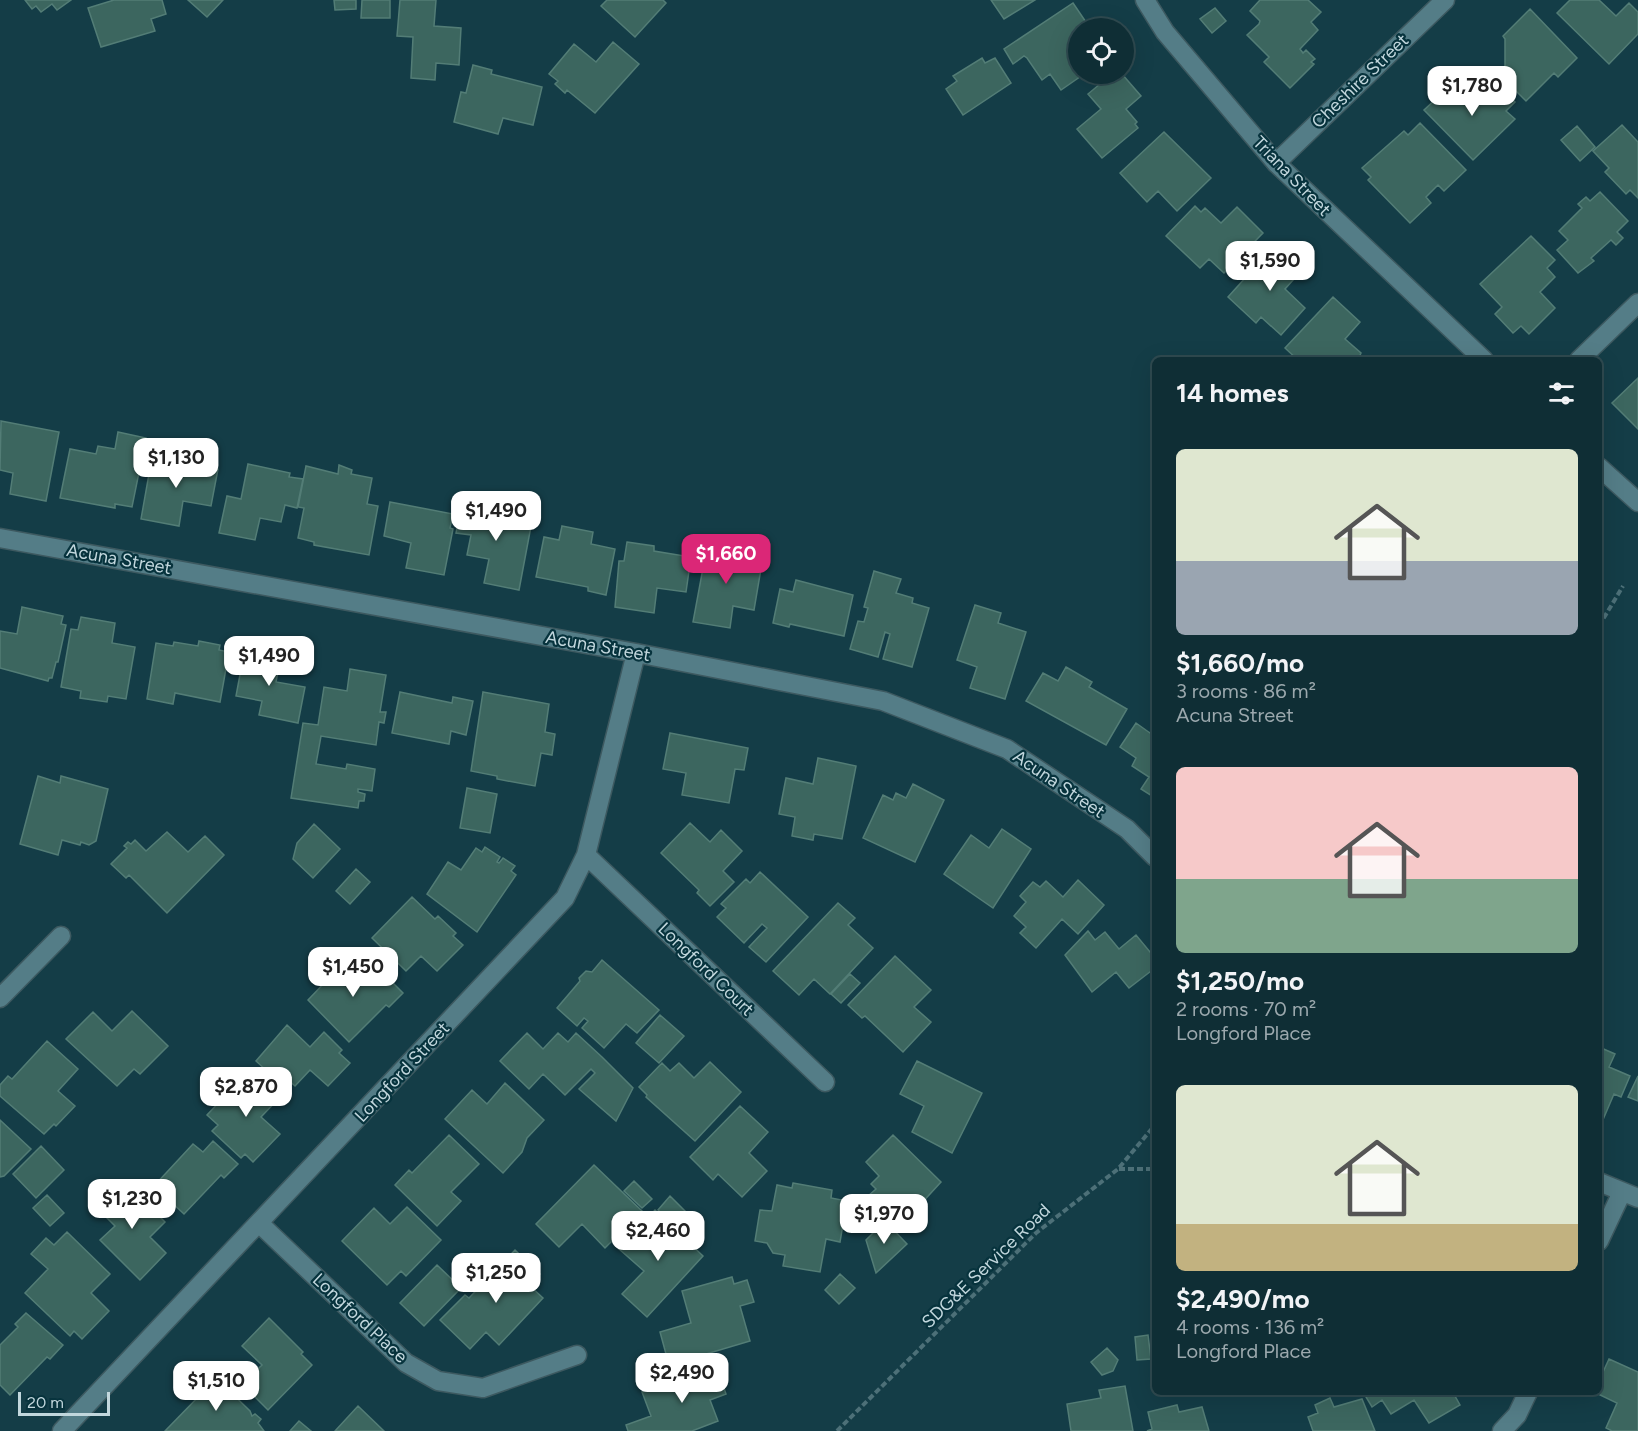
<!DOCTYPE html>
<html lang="en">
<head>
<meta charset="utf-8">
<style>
  body { margin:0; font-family:Figtree,sans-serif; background:#18363d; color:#f1f3f6; height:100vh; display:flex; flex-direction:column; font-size:22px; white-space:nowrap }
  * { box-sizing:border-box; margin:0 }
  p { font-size:20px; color:#9ba8ad }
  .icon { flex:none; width:33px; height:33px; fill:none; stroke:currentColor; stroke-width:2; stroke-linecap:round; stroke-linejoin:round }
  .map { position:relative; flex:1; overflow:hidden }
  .details { position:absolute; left:1152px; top:357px; width:450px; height:1038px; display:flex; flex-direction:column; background:#0f2e35; border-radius:9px; box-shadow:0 6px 24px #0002,0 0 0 2px #2f4a50 }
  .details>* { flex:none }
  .fabs { position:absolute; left:1068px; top:18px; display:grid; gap:12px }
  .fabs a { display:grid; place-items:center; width:66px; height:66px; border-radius:50%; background:#0f2e35; box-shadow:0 6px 24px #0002,0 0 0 2px #2f4a50; font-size:30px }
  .scale { position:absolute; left:18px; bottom:15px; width:92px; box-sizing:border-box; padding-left:6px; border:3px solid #c2d7dd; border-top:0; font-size:16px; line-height:21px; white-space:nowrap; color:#c2d7dd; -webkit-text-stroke:4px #07333d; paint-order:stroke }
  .price { position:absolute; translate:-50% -51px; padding:0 14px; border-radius:12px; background:#fff; color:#222; font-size:20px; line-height:39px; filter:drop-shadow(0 2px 3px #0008) }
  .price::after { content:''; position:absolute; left:50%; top:36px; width:18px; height:14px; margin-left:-9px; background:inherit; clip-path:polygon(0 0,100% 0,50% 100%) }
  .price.on { background:#db2777; color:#fff }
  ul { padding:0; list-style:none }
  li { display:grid; align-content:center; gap:12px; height:318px; padding:0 24px }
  li span { display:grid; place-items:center; height:186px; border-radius:9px; color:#555 }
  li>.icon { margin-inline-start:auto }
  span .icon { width:108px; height:108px; fill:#fffc; stroke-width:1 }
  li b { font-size:26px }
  h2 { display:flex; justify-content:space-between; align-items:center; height:72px; padding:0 24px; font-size:26px }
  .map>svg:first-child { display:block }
  .building { fill:#3c665f; stroke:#537d76; stroke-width:1.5 }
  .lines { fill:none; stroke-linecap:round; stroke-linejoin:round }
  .street-casing { stroke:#3d5960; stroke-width:21 }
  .secondary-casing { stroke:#3d5960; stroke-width:21 }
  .path { stroke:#4d7078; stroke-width:4; stroke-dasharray:6 3; stroke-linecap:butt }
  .street { stroke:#547d87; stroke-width:18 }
  .secondary { stroke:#547d87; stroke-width:18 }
  .labels { text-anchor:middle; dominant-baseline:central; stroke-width:4.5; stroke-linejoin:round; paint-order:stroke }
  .street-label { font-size:18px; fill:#c2d7dd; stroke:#07333d }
</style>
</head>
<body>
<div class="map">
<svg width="1638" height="1431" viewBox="0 0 1638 1431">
  <rect width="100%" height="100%" fill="#143d47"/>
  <path class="building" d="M 25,0 L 71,0 L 57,10 L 52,4 L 41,12 L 36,6 L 32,9 Z
    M 114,0 L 162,0 L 166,14 L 151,19 L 155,31 L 101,47 L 88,8 Z
    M 188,0 L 223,0 L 207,17 Z
    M 334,0 L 356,0 L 356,9 L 335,10 Z
    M 362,0 L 390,0 L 390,18 L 361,18 Z
    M 400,0 L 436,0 L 434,26 L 461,28 L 459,65 L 436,63 L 435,80 L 411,78 L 413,37 L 397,36 Z
    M 607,0 L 663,0 L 666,3 L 635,37 L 601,6 Z
    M 991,0 L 1035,0 L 1004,19 Z
    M 1260,0 L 1308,0 L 1321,12 L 1311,22 L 1318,30 L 1300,49 L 1303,53 L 1306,50 L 1315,59 L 1311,62 L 1314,64 L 1290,88 L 1264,62 L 1269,57 L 1247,35 L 1259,24 L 1260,21 L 1250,11 Z
    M 1570,0 L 1599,0 L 1616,16 L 1629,3 L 1638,12 L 1638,34 L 1609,64 L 1557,13 Z
    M 1073,3 L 1090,28 L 1078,28 L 1078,57 L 1075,59 L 1078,65 L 1078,74 L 1084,74 L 1061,90 L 1050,74 L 1042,80 L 1027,58 L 1024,56 L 1013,64 L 1004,49 Z
    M 1215,8 L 1226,21 L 1212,33 L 1200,19 Z
    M 1530,9 L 1577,58 L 1558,77 L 1554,73 L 1526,101 L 1500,75 L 1505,71 L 1505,39 L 1503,36 Z
    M 613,42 L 639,64 L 595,113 L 567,90 L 565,93 L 555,84 L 558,81 L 549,74 L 574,44 L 596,62 Z
    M 982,58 L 985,63 L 995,58 L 1011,83 L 963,115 L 946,89 L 957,81 L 953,76 Z
    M 473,65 L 492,70 L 491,74 L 542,87 L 533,125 L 503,118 L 498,134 L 454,122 L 461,92 L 466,93 Z
    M 1112,74 L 1122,74 L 1141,96 L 1126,109 L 1137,122 L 1135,124 L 1138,128 L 1102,158 L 1077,129 L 1101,109 L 1088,94 Z
    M 1451,85 L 1466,101 L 1482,85 L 1490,93 L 1498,85 L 1515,102 L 1506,111 L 1515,119 L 1473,160 L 1424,110 Z
    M 1420,123 L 1466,170 L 1444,191 L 1438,185 L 1426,197 L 1431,203 L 1410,223 L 1368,180 L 1371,177 L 1362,168 L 1404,131 L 1408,135 Z
    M 1622,125 L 1638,142 L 1638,198 L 1630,190 L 1626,194 L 1605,172 L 1609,168 L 1593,151 Z
    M 1577,126 L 1595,147 L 1580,161 L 1561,140 Z
    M 1164,132 L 1211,178 L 1177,211 L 1158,191 L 1147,202 L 1120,173 Z
    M 1600,192 L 1628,221 L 1617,232 L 1623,238 L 1616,245 L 1611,240 L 1591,258 L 1594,261 L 1578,273 L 1557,250 L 1568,240 L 1559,231 L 1582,208 L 1578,204 L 1586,197 L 1590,201 Z
    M 1195,206 L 1201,212 L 1205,208 L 1221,223 L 1237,207 L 1263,233 L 1224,273 L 1209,259 L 1200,268 L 1166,236 Z
    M 1531,236 L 1555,260 L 1547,268 L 1555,277 L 1540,292 L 1555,308 L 1529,334 L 1521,326 L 1513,333 L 1495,314 L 1502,307 L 1480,284 Z
    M 1275,245 L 1302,270 L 1285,289 L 1305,308 L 1281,335 L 1261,317 L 1256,323 L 1228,297 Z
    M 1333,297 L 1360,322 L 1345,339 L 1361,353 L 1358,360 L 1298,360 L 1285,348 Z
    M 1638,378 L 1638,429 L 1612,403 Z
    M 1,421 L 59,432 L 46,501 L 10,494 L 13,473 L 0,470 Z
    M 118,432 L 146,438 L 132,507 L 115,504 L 115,508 L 60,498 L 70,449 L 96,454 L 98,446 L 115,449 Z
    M 152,457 L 218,469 L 211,506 L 183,501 L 179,526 L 141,519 Z
    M 248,464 L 290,473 L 289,477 L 303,479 L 297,508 L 285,505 L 281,522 L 260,518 L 255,540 L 219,533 L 227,496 L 241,499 Z
    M 339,465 L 352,470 L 351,474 L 372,478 L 367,504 L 378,506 L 369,555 L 314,545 L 314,542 L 298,538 L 304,508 L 298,507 L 306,466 L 338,474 Z
    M 464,493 L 481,496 L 478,511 L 532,521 L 519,590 L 484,583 L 489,559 L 467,555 L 471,535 L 456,533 Z
    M 390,502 L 453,514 L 450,528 L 453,529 L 444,575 L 406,568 L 411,543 L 384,536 Z
    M 562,526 L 593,532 L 591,544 L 615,549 L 606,595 L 588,591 L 588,587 L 536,577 L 544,537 L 559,540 Z
    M 708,541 L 743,547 L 741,560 L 762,563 L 754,610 L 733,606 L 730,628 L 693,622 Z
    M 627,542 L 654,546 L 654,551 L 691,557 L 686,592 L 657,588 L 654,613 L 615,607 L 619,561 L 624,561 Z
    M 874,571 L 901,579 L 896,593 L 913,598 L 912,603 L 929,608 L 912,667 L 883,659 L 890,634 L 885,632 L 878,657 L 850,649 L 858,621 L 864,622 L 868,608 L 864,607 Z
    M 796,580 L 853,595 L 844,636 L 790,624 L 789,627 L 773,623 L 780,589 L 793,592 Z
    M 975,605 L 1001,613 L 998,623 L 1026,632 L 1005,699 L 970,688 L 977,667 L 957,660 Z
    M 22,607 L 63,616 L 61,624 L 66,625 L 58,662 L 56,662 L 52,678 L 49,678 L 48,681 L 0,668 L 0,631 L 17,634 Z
    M 81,617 L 115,623 L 112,643 L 135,647 L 126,699 L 108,696 L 107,702 L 80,698 L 81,691 L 61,687 L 71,629 L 78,630 Z
    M 199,641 L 220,645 L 219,650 L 229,652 L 220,702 L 175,693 L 173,704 L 147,699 L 156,643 L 173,646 L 174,642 L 198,646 Z
    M 245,648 L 281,656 L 276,682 L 305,687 L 298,723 L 259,715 L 262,701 L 236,696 Z
    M 1066,667 L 1092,682 L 1089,687 L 1127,709 L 1106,745 L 1026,701 L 1043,673 L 1058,681 Z
    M 350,669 L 386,675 L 380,712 L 386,712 L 384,723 L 379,722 L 376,745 L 321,736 L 316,764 L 346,769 L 347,764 L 375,769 L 372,791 L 358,789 L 358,792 L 365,794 L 364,801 L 359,801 L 358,808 L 291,798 L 303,723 L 318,725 L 324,687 L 347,691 Z
    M 400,692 L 452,703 L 453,697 L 473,701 L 466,735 L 451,731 L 449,744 L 392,733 Z
    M 483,692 L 549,704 L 545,732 L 555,734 L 552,755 L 541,753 L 535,786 L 497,779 L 497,776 L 471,771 Z
    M 1136,723 L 1150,733 L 1155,725 L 1155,798 L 1141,789 L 1149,777 L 1132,766 L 1136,758 L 1120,747 Z
    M 670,733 L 748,748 L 744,770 L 735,769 L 729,803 L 682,795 L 686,773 L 663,769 Z
    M 818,758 L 856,766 L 842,839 L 814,834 L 813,840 L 792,836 L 795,817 L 779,814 L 786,778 L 813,784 Z
    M 38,776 L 60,783 L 61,776 L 108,789 L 96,841 L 89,845 L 81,842 L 80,845 L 62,840 L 58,855 L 20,844 Z
    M 913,784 L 944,800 L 915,862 L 863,838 L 883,795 L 893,800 L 896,793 L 906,798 Z
    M 467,788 L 497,794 L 490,833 L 460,828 Z
    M 690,823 L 710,842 L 721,830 L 742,851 L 723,871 L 734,882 L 710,906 L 697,893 L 699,890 L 661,853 Z
    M 314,824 L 340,849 L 313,878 L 293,859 L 297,843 Z
    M 1002,829 L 1031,849 L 993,908 L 944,874 L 971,835 L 989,848 Z
    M 167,832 L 188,852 L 205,836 L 224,855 L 167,913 L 129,875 L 126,878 L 111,864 L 127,848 L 124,846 L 128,842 L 131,844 L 135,840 L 146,851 Z
    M 485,847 L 500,857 L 497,862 L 499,863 L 503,858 L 515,866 L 511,871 L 516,875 L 477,932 L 427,894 L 448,862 L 461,870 L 476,848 L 482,852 Z
    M 356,869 L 370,882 L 350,904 L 336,891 Z
    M 760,872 L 808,917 L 766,962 L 749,947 L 767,928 L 762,924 L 744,943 L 717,917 L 726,908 L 721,904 L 746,879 L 750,883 Z
    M 1078,880 L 1104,905 L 1078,934 L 1062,919 L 1036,948 L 1020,933 L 1026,927 L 1014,916 L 1026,902 L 1020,896 L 1033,882 L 1040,887 L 1046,881 L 1063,897 Z
    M 412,897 L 435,919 L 438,916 L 456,933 L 453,936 L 463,945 L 437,971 L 421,956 L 406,971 L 372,938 Z
    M 838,903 L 855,918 L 848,925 L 873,948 L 830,994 L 814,979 L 799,995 L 773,971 Z
    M 1088,931 L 1095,940 L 1105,932 L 1119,949 L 1136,935 L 1155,958 L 1155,968 L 1129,988 L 1116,972 L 1092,992 L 1065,955 Z
    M 895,956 L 931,990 L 914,1007 L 931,1022 L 903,1052 L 865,1016 L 862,1018 L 848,1005 Z
    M 346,959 L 368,980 L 379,969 L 403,993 L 389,1007 L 386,1005 L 349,1042 L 308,1000 L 330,977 L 327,974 Z
    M 602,960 L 659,1010 L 637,1033 L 626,1024 L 604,1048 L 582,1028 L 588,1021 L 584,1018 L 577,1026 L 557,1008 L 580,981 L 579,978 L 586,971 L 592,972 Z
    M 850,974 L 860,983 L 841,1003 L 831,994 Z
    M 132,1011 L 168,1046 L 140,1074 L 134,1069 L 117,1086 L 66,1039 L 93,1012 L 112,1031 Z
    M 660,1015 L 684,1036 L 659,1063 L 636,1043 Z
    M 287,1025 L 310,1047 L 324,1032 L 342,1050 L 339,1053 L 350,1063 L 328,1086 L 310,1070 L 295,1086 L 286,1078 L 281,1084 L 256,1061 Z
    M 527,1033 L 543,1049 L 558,1033 L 568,1042 L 576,1033 L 602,1057 L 633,1088 L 616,1121 L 579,1089 L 595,1073 L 591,1069 L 565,1095 L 543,1074 L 529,1089 L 500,1061 Z
    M 47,1041 L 78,1069 L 58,1091 L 75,1106 L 56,1126 L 54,1124 L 44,1134 L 0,1096 L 0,1085 L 8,1076 L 12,1079 Z
    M 1599,1047 L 1615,1054 L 1609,1067 L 1630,1076 L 1621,1097 L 1614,1094 L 1599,1129 Z
    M 917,1061 L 982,1093 L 952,1153 L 912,1132 L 924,1106 L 900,1094 Z
    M 710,1062 L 741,1092 L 695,1141 L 646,1097 L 647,1095 L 639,1087 L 662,1063 L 670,1071 L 679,1063 L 694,1078 Z
    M 254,1071 L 281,1096 L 261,1117 L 280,1134 L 253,1162 L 245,1154 L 241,1158 L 212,1131 L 218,1125 L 207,1115 L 224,1097 L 227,1099 Z
    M 1638,1076 L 1638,1101 L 1628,1097 Z
    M 505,1083 L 544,1120 L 527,1138 L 522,1152 L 503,1173 L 445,1119 L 472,1090 L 487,1104 Z
    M 740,1106 L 768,1132 L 749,1153 L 767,1171 L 742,1197 L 718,1174 L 713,1180 L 690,1157 Z
    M 0,1120 L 31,1149 L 4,1176 L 0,1177 Z
    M 449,1135 L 479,1164 L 451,1192 L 461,1201 L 437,1226 L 395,1185 L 409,1170 L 412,1173 Z
    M 893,1135 L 941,1182 L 897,1230 L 870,1204 L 867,1197 L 876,1189 L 871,1184 L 879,1176 L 866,1162 Z
    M 213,1141 L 238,1164 L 224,1178 L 221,1175 L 184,1214 L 154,1186 L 193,1144 L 203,1152 Z
    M 41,1146 L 64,1170 L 36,1198 L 13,1174 Z
    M 594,1165 L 642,1211 L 605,1248 L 582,1224 L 559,1247 L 536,1224 Z
    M 124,1181 L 165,1222 L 150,1237 L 166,1253 L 140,1280 L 100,1240 L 115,1226 L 97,1208 Z
    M 634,1181 L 652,1199 L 642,1208 L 624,1191 Z
    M 793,1183 L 832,1190 L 831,1198 L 847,1201 L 840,1242 L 826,1239 L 820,1272 L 783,1266 L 785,1255 L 773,1253 L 767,1243 L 755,1241 L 760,1210 L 772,1211 L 777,1185 L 792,1188 Z
    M 47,1195 L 64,1213 L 50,1226 L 33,1208 Z
    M 670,1196 L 686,1212 L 674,1224 L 658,1210 Z
    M 407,1207 L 441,1240 L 406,1276 L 401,1271 L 387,1285 L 342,1241 L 374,1208 L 390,1224 Z
    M 655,1210 L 703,1256 L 647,1317 L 622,1294 L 644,1271 L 619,1249 Z
    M 885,1221 L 907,1244 L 876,1273 L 866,1240 Z
    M 67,1232 L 110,1274 L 91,1293 L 109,1311 L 82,1339 L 74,1331 L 70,1336 L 25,1293 L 48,1269 L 31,1254 L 46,1238 L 54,1245 Z
    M 515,1250 L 540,1274 L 529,1285 L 543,1298 L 499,1345 L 486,1332 L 470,1349 L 440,1320 L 465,1295 L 469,1298 Z
    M 437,1265 L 461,1288 L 424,1326 L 400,1303 Z
    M 840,1274 L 855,1288 L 839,1304 L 825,1290 Z
    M 732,1277 L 734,1284 L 747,1280 L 754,1302 L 740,1306 L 750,1341 L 669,1365 L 660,1332 L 691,1323 L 682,1291 Z
    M 26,1313 L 63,1345 L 50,1359 L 47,1357 L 10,1395 L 0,1385 L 0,1345 L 18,1327 L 15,1324 Z
    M 269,1318 L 303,1352 L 301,1354 L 312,1365 L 268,1410 L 242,1384 L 262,1365 L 242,1346 Z
    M 1148,1335 L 1151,1359 L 1137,1360 L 1135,1337 Z
    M 1107,1348 L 1118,1360 L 1113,1371 L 1102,1375 L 1091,1362 Z
    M 1609,1359 L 1638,1372 L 1638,1431 L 1612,1431 L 1606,1428 L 1617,1403 L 1594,1392 L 1599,1392 L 1599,1381 Z
    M 717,1367 L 726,1394 L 710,1400 L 718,1421 L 692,1431 L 628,1431 L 626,1425 L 651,1416 L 642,1392 L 698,1371 L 700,1374 Z
    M 213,1375 L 250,1411 L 252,1416 L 255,1414 L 261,1419 L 258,1423 L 264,1431 L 165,1431 L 202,1393 L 198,1390 Z
    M 1125,1386 L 1133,1431 L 1071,1431 L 1067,1404 L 1101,1398 L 1099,1390 Z
    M 1363,1392 L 1461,1392 L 1455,1396 L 1460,1405 L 1429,1423 L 1414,1400 L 1391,1414 L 1382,1400 L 1372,1407 Z
    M 1330,1398 L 1334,1407 L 1362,1399 L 1375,1431 L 1313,1431 L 1308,1417 L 1318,1413 L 1315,1405 Z
    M 1177,1405 L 1179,1412 L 1202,1407 L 1209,1431 L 1147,1431 L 1152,1429 L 1148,1412 Z
    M 358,1406 L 384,1431 L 335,1431 Z
    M 299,1421 L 311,1431 L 290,1431 Z"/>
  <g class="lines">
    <g class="street-casing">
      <path id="street" d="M 1276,163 L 1445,0
        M 1579,360 L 1638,303
        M 0,538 L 636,653 L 883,701 L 1007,749 L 1127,829 L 1155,857
        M 586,855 L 825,1082
        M 0,998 L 61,936
        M 1599,1182 L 1638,1198
        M 259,1223 L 406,1363 L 438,1381 L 483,1388 L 577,1355
        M 1599,1241 L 1622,1192
        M 62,1431 L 565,898 L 586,855 L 636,653
        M 1502,1431 L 1517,1415 L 1528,1392"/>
    </g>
    <g class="secondary-casing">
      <path id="secondary" d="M 1145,0 L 1165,32 L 1276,163 L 1484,360
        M 1599,467 L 1638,502"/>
    </g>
    <path class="path" d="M 1599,626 L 1623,586
      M 1119,1169 L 1155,1169
      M 837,1431 L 1036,1233 L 1118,1169 L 1155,1125"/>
    <use href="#street" class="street"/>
    <use href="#secondary" class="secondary"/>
  </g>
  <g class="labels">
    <g class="street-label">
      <text transform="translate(1360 81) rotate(-44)">Cheshire Street</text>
      <text transform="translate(1292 176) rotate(46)">Triana Street</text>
      <text transform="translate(119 559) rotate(10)">Acuna Street</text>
      <text transform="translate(598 646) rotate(10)">Acuna Street</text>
      <text transform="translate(1059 784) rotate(34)">Acuna Street</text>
      <text transform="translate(706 969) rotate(44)">Longford Court</text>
      <text transform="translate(402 1072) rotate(-47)">Longford Street</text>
      <text transform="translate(986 1266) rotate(-44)">SDG&amp;E Service Road</text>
      <text transform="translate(360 1318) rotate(43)">Longford Place</text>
    </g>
  </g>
</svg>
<div class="fabs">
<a><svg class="icon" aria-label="locate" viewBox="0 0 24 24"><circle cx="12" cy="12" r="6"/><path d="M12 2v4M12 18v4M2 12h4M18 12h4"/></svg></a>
</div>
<div class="scale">20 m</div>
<b class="price" style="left:1472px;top:117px">$1,780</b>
<b class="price" style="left:1270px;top:292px">$1,590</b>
<b class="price" style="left:176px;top:489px">$1,130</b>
<b class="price" style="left:496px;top:542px">$1,490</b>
<b class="price on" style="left:726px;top:585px">$1,660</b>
<b class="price" style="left:269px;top:687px">$1,490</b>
<b class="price" style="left:353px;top:998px">$1,450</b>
<b class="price" style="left:246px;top:1118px">$2,870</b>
<b class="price" style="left:132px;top:1230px">$1,230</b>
<b class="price" style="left:884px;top:1245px">$1,970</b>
<b class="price" style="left:658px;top:1262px">$2,460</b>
<b class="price" style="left:496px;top:1304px">$1,250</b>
<b class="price" style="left:682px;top:1404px">$2,490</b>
<b class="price" style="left:216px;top:1412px">$1,510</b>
<section class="details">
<h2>14 homes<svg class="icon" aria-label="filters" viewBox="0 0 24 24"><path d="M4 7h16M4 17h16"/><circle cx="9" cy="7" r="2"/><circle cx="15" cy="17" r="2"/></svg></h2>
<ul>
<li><span style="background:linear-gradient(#dfe7d0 60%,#9aa5b1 0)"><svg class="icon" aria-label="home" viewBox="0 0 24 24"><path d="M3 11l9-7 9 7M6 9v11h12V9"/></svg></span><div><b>$1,660/mo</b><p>3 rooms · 86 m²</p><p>Acuna Street</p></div></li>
<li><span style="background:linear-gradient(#f6c9c9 60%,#7fa58c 0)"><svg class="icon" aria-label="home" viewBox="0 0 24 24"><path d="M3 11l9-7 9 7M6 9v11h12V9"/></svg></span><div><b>$1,250/mo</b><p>2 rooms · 70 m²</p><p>Longford Place</p></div></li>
<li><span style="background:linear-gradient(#dfe7d0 75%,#c2b280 0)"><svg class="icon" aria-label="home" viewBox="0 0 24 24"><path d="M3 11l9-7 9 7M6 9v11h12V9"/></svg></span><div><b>$2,490/mo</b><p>4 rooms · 136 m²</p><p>Longford Place</p></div></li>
</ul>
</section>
</div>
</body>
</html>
